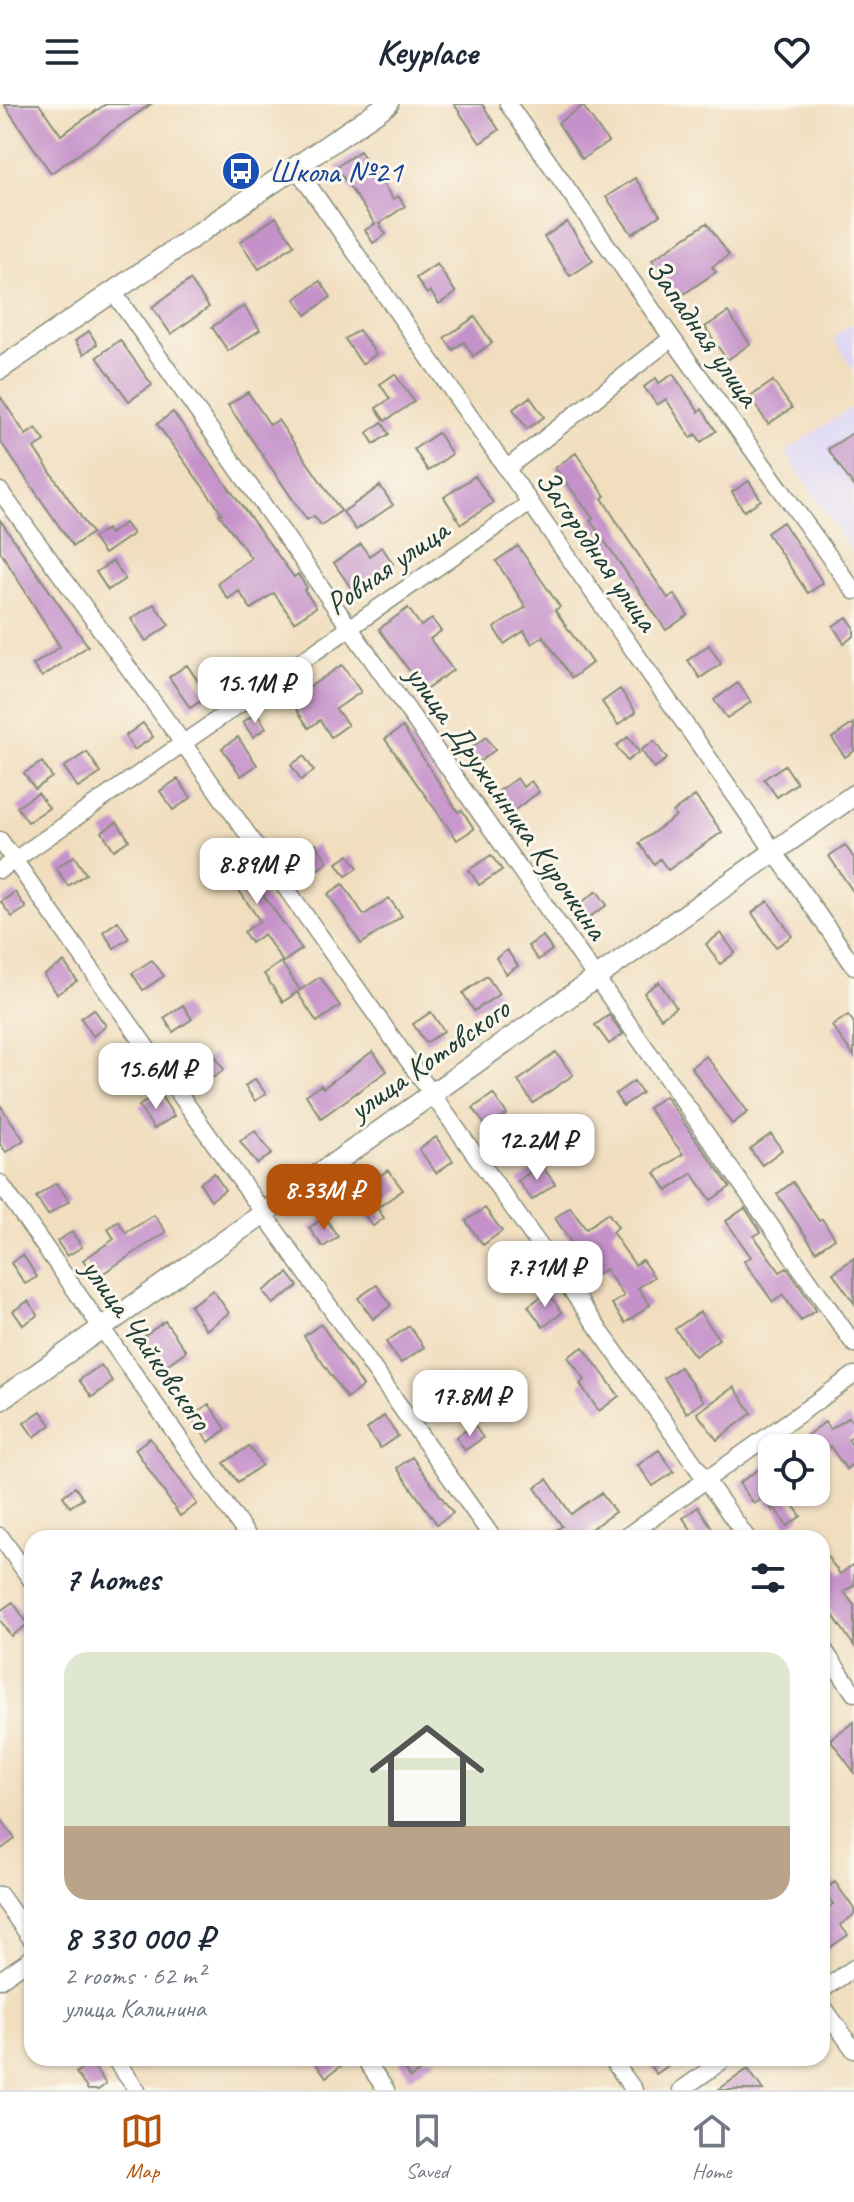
<!DOCTYPE html>
<html lang="en">
<head>
<meta charset="utf-8">
<style>
  body { margin:0; font-family:Caveat,sans-serif; background:#f6f6f7; color:#1f2937; height:100vh; display:flex; flex-direction:column; font-size:30px; white-space:nowrap }
  * { box-sizing:border-box; margin:0 }
  p { font-size:26px; color:#747a83 }
  .icon { flex:none; width:44px; height:44px; fill:none; stroke:currentColor; stroke-width:2; stroke-linecap:round; stroke-linejoin:round }
  .map { position:relative; flex:1; overflow:hidden }
  .drawer { position:absolute; left:24px; top:1426px; width:806px; height:536px; display:flex; flex-direction:column; background:#fff; border-radius:24px; box-shadow:0 2px 6px #0004 }
  .drawer>* { flex:none }
  .controls { position:absolute; left:758px; top:1330px; display:grid; gap:16px }
  .controls a { display:grid; place-items:center; width:72px; height:72px; border-radius:16px; background:#fff; box-shadow:0 2px 6px #0004; font-size:40px }
  .price { position:absolute; translate:-50% -68px; padding:0 18px; border-radius:16px; background:#fff; color:#222; font-size:26px; line-height:52px; filter:drop-shadow(0 2px 4px #0008) }
  .price::after { content:''; position:absolute; left:50%; top:48px; width:24px; height:18px; margin-left:-12px; background:inherit; clip-path:polygon(0 0,100% 0,50% 100%) }
  .price.active { background:#b45309; color:#fff }
  ul { padding:0; list-style:none }
  li { display:grid; align-content:center; gap:16px; height:424px; padding:0 40px }
  li span { display:grid; place-items:center; height:248px; border-radius:24px; color:#555 }
  li>.icon { margin-inline-start:auto }
  span .icon { width:144px; height:144px; fill:#fffc; stroke-width:1 }
  li b { font-size:34px }
  h2 { display:flex; justify-content:space-between; align-items:center; height:96px; padding:0 40px; font-size:34px }
  header { display:flex; justify-content:space-between; align-items:center; height:104px; padding:0 40px; background:#fff; font-size:36px; font-weight:700 }
  .menu { display:flex; justify-content:space-around; align-items:center; height:112px; border-top:2px solid #e0e1e3; background:#fff; font-size:22px; color:#747a83 }
  .menu a { display:grid; justify-items:center; gap:4px }
  .menu .active { color:#b45309 }
  .map>svg:first-child { display:block }
  .built { fill:#dcd6f6 }
  .building { fill:#c591ca }
  .lines { fill:none; stroke-linecap:round; stroke-linejoin:round }
  .minor-casing { stroke:#888e7a; stroke-width:19 }
  .tertiary-casing { stroke:#888e7a; stroke-width:23 }
  .minor { stroke:#fff; stroke-width:16 }
  .tertiary { stroke:#fff; stroke-width:20 }
  .labels { text-anchor:middle; dominant-baseline:central; stroke-width:6; stroke-linejoin:round; paint-order:stroke }
  .transit-label { font-size:32px; fill:#164399; stroke:#fbf7ec; text-anchor:start }
  .street-label { font-size:32px; fill:#1f3d34; stroke:#fbf7ec }
</style>
</head>
<body>
<header><svg class="icon" aria-label="menu" viewBox="0 0 24 24"><path d="M4 6h16M4 12h16M4 18h16"/></svg>Keyplace<svg class="icon" aria-label="heart" viewBox="0 0 24 24"><path d="M12 20l-8-8c-3-5 5-10 8-4 3-6 11-1 8 4z"/></svg></header>
<div class="map">
<svg width="854" height="1986" viewBox="0 0 854 1986">
  <rect width="100%" height="100%" fill="#fbf7ec"/>
  <filter id="ink" filterUnits="userSpaceOnUse"><feTurbulence type="fractalNoise" baseFrequency=".0125" numOctaves="2"/><feDisplacementMap in="SourceGraphic" scale="16" xChannelSelector="R" yChannelSelector="G"/><feConvolveMatrix kernelMatrix="1 2 1 2 8 2 1 2 1" color-interpolation-filters="sRGB"/></filter>
  <filter id="wash" filterUnits="userSpaceOnUse"><feTurbulence type="fractalNoise" baseFrequency=".006" numOctaves="4" result="noise"/><feDisplacementMap in="SourceGraphic" scale="32" xChannelSelector="R" yChannelSelector="G"/><feGaussianBlur stdDeviation="1.8" result="paint"/><feColorMatrix in="noise" values="0 0 0 0 0 0 0 0 0 0 0 0 0 0 0 0 0 1.4 0 .05"/><feComposite in="paint" operator="in"/></filter>
  <g filter="url(#wash)">
    <rect width="100%" height="100%" fill="#f1debf"/>
    <path class="built" d="M 854,219 L 854,267 L 833,234 Z
      M 854,302 L 854,451 L 785,348 Z"/>
    <g id="blocks">
      <path class="building" d="M 4,0 L 39,0 L 61,31 L 106,0 L 151,0 L 51,69 Z
        M 454,0 L 482,0 L 499,26 L 480,39 Z
        M 583,2 L 608,38 L 582,55 L 558,19 Z
        M 360,47 L 393,95 L 398,92 L 405,102 L 379,120 L 386,130 L 373,139 L 365,126 L 375,120 L 336,63 Z
        M 635,74 L 660,111 L 632,130 L 606,93 Z
        M 276,113 L 294,141 L 259,165 L 240,138 Z
        M 567,118 L 593,157 L 570,172 L 544,133 Z
        M 707,119 L 729,151 L 712,163 L 716,168 L 678,194 L 652,156 Z
        M 437,160 L 456,189 L 439,200 L 430,187 L 427,190 L 416,174 Z
        M 190,176 L 209,203 L 171,230 L 152,203 Z
        M 320,177 L 331,193 L 306,211 L 295,195 Z
        M 244,202 L 260,226 L 228,247 L 212,223 Z
        M 728,208 L 750,240 L 727,256 L 705,223 Z
        M 475,213 L 492,239 L 473,252 L 464,238 L 453,246 L 444,234 Z
        M 359,226 L 376,250 L 362,260 L 345,235 Z
        M 89,227 L 97,240 L 84,250 L 75,237 Z
        M 120,236 L 152,281 L 129,297 L 97,253 Z
        M 395,270 L 414,298 L 385,317 L 376,304 L 390,295 L 380,280 Z
        M 673,270 L 699,308 L 702,305 L 716,327 L 701,338 L 696,330 L 691,334 L 666,295 L 657,301 L 644,283 L 656,274 L 659,279 Z
        M 773,277 L 792,304 L 768,320 L 750,293 Z
        M 248,288 L 270,321 L 278,316 L 341,407 L 321,421 L 314,412 L 307,416 L 228,301 Z
        M 0,292 L 26,331 L 36,324 L 45,337 L 34,344 L 92,429 L 73,442 L 0,337 Z
        M 530,293 L 544,313 L 527,325 L 513,305 Z
        M 173,308 L 294,473 L 298,470 L 307,484 L 304,486 L 316,503 L 294,518 L 274,489 L 251,505 L 239,487 L 228,495 L 217,479 L 251,454 L 219,410 L 222,409 L 157,320 Z
        M 382,318 L 389,330 L 374,340 L 367,329 Z
        M 854,328 L 854,383 L 828,345 Z
        M 438,329 L 452,350 L 428,367 L 414,345 Z
        M 576,349 L 605,392 L 602,394 L 627,434 L 668,494 L 674,490 L 688,511 L 666,526 L 590,416 L 593,414 L 555,364 Z
        M 475,372 L 493,399 L 461,420 L 444,393 Z
        M 749,377 L 761,396 L 744,407 L 732,388 Z
        M 380,382 L 393,401 L 356,426 L 343,408 Z
        M 0,416 L 88,542 L 42,573 L 33,561 L 60,543 L 0,447 Z
        M 783,418 L 823,479 L 808,489 L 767,429 Z
        M 125,419 L 133,430 L 104,450 L 93,434 L 107,425 L 110,430 Z
        M 361,440 L 369,452 L 382,443 L 393,460 L 353,487 L 334,459 Z
        M 518,442 L 560,503 L 555,506 L 592,559 L 572,574 L 543,532 L 532,540 L 524,527 L 504,540 L 494,524 L 526,503 L 496,457 Z
        M 113,457 L 125,475 L 108,486 L 96,468 Z
        M 154,500 L 169,521 L 146,537 L 131,515 Z
        M 408,504 L 421,522 L 432,515 L 441,527 L 430,535 L 453,566 L 424,587 L 379,525 Z
        M 847,513 L 854,523 L 854,532 L 844,539 L 833,522 Z
        M 709,541 L 721,560 L 700,574 L 688,556 Z
        M 187,561 L 208,592 L 190,604 L 169,573 Z
        M 342,561 L 361,588 L 336,605 L 348,621 L 331,633 L 320,616 L 309,624 L 290,596 Z
        M 738,579 L 751,598 L 727,614 L 714,596 Z
        M 620,585 L 636,608 L 618,621 L 602,598 Z
        M 257,609 L 266,624 L 253,633 L 243,618 Z
        M 143,619 L 153,633 L 134,646 L 125,632 Z
        M 854,619 L 854,647 L 845,653 L 832,634 Z
        M 403,623 L 458,708 L 462,706 L 474,725 L 457,736 L 385,635 Z
        M 238,633 L 257,661 L 241,672 L 222,644 Z
        M 486,633 L 495,646 L 479,658 L 470,645 Z
        M 628,633 L 639,648 L 627,657 L 616,642 Z
        M 654,637 L 667,655 L 654,664 L 641,646 Z
        M 87,648 L 101,669 L 78,684 L 64,663 Z
        M 304,652 L 314,667 L 301,676 L 291,661 Z
        M 42,658 L 52,673 L 35,685 L 24,669 Z
        M 785,661 L 797,679 L 777,693 L 764,675 Z
        M 517,674 L 523,683 L 531,677 L 539,688 L 513,707 L 499,687 Z
        M 178,675 L 191,694 L 173,706 L 160,687 Z
        M 38,689 L 49,704 L 28,718 L 17,703 Z
        M 695,692 L 722,728 L 668,766 L 660,755 L 654,760 L 639,739 L 676,712 L 673,708 Z
        M 117,718 L 129,736 L 114,746 L 102,728 Z
        M 316,740 L 328,758 L 312,769 L 300,751 Z
        M 845,741 L 854,754 L 854,789 L 829,752 Z
        M 228,742 L 302,845 L 283,858 L 264,830 L 251,839 L 244,828 L 260,817 L 231,775 L 225,778 L 209,754 Z
        M 349,751 L 358,764 L 346,772 L 337,759 Z
        M 491,751 L 502,766 L 479,781 L 469,766 Z
        M 74,752 L 86,770 L 68,782 L 56,764 Z
        M 343,780 L 364,811 L 389,794 L 402,812 L 361,840 L 328,790 Z
        M 597,787 L 607,801 L 588,814 L 578,801 Z
        M 15,788 L 26,804 L 12,813 L 1,798 Z
        M 768,797 L 792,832 L 776,843 L 752,809 Z
        M 118,817 L 129,834 L 114,844 L 103,828 Z
        M 721,829 L 735,849 L 720,860 L 706,840 Z
        M 543,832 L 552,846 L 538,856 L 528,842 Z
        M 507,846 L 518,862 L 506,870 L 496,854 Z
        M 152,856 L 164,872 L 143,886 L 132,869 Z
        M 64,858 L 77,877 L 57,890 L 44,871 Z
        M 281,858 L 300,886 L 283,898 L 264,870 Z
        M 487,872 L 499,890 L 474,907 L 463,889 Z
        M 320,873 L 340,902 L 317,918 L 297,888 Z
        M 659,878 L 676,903 L 661,914 L 644,889 Z
        M 183,901 L 192,915 L 173,928 L 164,914 Z
        M 94,905 L 106,922 L 93,932 L 81,914 Z
        M 431,908 L 444,927 L 426,939 L 413,920 Z
        M 609,911 L 623,930 L 609,940 L 595,921 Z
        M 848,911 L 854,919 L 854,952 L 832,922 Z
        M 127,946 L 139,964 L 126,973 L 114,955 Z
        M 373,947 L 387,967 L 321,1014 L 306,991 L 321,981 L 323,984 Z
        M 556,948 L 573,971 L 533,999 L 518,977 Z
        M 214,950 L 224,966 L 206,978 L 196,962 Z
        M 706,952 L 748,1008 L 732,1020 L 691,963 Z
        M 255,975 L 266,990 L 255,997 L 245,982 Z
        M 634,977 L 642,989 L 623,1002 L 615,990 Z
        M 159,989 L 174,1012 L 154,1025 L 139,1002 Z
        M 493,990 L 507,1010 L 487,1024 L 473,1004 Z
        M 665,992 L 730,1083 L 711,1096 L 692,1069 L 667,1087 L 655,1069 L 683,1050 L 648,1004 Z
        M 0,1001 L 24,1036 L 6,1048 L 0,1040 Z
        M 255,1027 L 272,1050 L 257,1060 L 240,1037 Z
        M 771,1030 L 782,1046 L 762,1061 L 750,1045 Z
        M 436,1033 L 453,1057 L 436,1069 L 419,1045 Z
        M 541,1060 L 555,1080 L 532,1096 L 518,1077 Z
        M 388,1066 L 403,1086 L 377,1104 L 384,1114 L 373,1122 L 351,1093 Z
        M 214,1069 L 225,1086 L 211,1096 L 200,1079 Z
        M 793,1078 L 819,1117 L 822,1115 L 835,1134 L 816,1147 L 777,1090 Z
        M 56,1079 L 69,1097 L 48,1111 L 36,1093 Z
        M 570,1103 L 586,1125 L 608,1109 L 618,1123 L 612,1128 L 635,1161 L 642,1156 L 654,1173 L 638,1184 L 650,1201 L 625,1219 L 612,1200 L 624,1192 L 605,1165 L 594,1173 L 555,1114 Z
        M 485,1104 L 502,1127 L 483,1141 L 466,1117 Z
        M 745,1104 L 761,1128 L 754,1132 L 780,1168 L 787,1164 L 816,1206 L 801,1217 L 783,1191 L 773,1198 L 744,1157 L 751,1153 L 726,1117 Z
        M 154,1111 L 166,1128 L 96,1174 L 83,1156 L 114,1135 L 108,1125 L 118,1117 L 126,1129 Z
        M 325,1113 L 338,1133 L 323,1143 L 309,1124 Z
        M 72,1128 L 82,1143 L 67,1152 L 57,1137 Z
        M 23,1151 L 37,1173 L 25,1180 L 11,1159 Z
        M 854,1154 L 854,1199 L 833,1169 Z
        M 288,1169 L 298,1182 L 273,1200 L 263,1187 Z
        M 377,1181 L 391,1201 L 373,1215 L 358,1194 Z
        M 213,1186 L 229,1209 L 206,1226 L 190,1202 Z
        M 548,1188 L 562,1209 L 543,1223 L 528,1202 Z
        M 28,1197 L 38,1211 L 23,1221 L 13,1207 Z
        M 700,1208 L 719,1235 L 695,1252 L 675,1225 Z
        M 165,1217 L 186,1247 L 157,1268 L 136,1238 Z
        M 321,1220 L 363,1282 L 347,1294 L 304,1232 Z
        M 409,1222 L 424,1243 L 401,1259 L 386,1238 Z
        M 583,1243 L 619,1292 L 599,1307 L 580,1280 L 585,1276 L 568,1253 Z
        M 101,1261 L 113,1278 L 92,1293 L 79,1276 Z
        M 680,1263 L 704,1297 L 687,1309 L 664,1274 Z
        M 734,1283 L 752,1309 L 717,1336 L 697,1309 Z
        M 209,1300 L 226,1325 L 209,1338 L 191,1313 Z
        M 41,1307 L 51,1321 L 34,1333 L 24,1319 Z
        M 384,1312 L 398,1332 L 380,1344 L 367,1325 Z
        M 849,1313 L 854,1320 L 854,1331 L 848,1335 L 854,1344 L 854,1359 L 846,1365 L 830,1342 L 816,1351 L 816,1344 L 808,1344 L 802,1335 L 825,1318 L 830,1326 Z
        M 474,1321 L 483,1334 L 465,1346 L 456,1333 Z
        M 150,1334 L 197,1400 L 180,1412 L 135,1345 Z
        M 249,1342 L 262,1361 L 238,1378 L 224,1359 Z
        M 659,1346 L 674,1368 L 653,1382 L 638,1361 Z
        M 412,1353 L 453,1409 L 437,1420 L 397,1364 Z
        M 772,1356 L 772,1388 L 783,1388 L 801,1412 L 787,1422 L 772,1400 L 772,1406 L 764,1394 L 754,1400 L 739,1379 Z
        M 547,1375 L 571,1410 L 601,1389 L 615,1408 L 578,1434 L 545,1434 L 562,1422 L 535,1384 Z
        M 75,1383 L 83,1394 L 70,1403 L 63,1392 Z
        M 698,1403 L 713,1425 L 701,1434 L 697,1434 L 683,1414 Z
        M 822,1445 L 840,1470 L 854,1460 L 854,1481 L 844,1488 L 854,1501 L 854,1542 L 822,1495 Z
        M 13,1498 L 28,1520 L 11,1532 L 0,1516 L 0,1507 Z
        M 854,1618 L 854,1668 L 830,1635 Z
        M 0,1713 L 15,1735 L 0,1746 Z
        M 835,1778 L 854,1805 L 854,1811 L 840,1821 L 848,1831 L 822,1849 L 822,1809 L 833,1800 L 824,1786 Z
        M 312,1954 L 352,1954 L 326,1973 Z
        M 397,1954 L 438,1954 L 410,1974 Z
        M 645,1954 L 679,1954 L 656,1970 Z
        M 91,1958 L 106,1980 L 98,1986 L 88,1986 L 76,1969 Z
        M 748,1965 L 763,1986 L 718,1986 Z"/>
    </g>
  </g>
  <g filter="url(#ink)">
    <use href="#blocks" fill-opacity="0" stroke="#888e7a" stroke-width="2"/>
    <g class="lines">
      <g class="minor-casing">
        <path id="minor" d="M 508,0 L 672,234 L 854,487
          M 295,62 L 854,862
          M 114,189 L 854,1240
          M 506,365 L 672,234
          M 0,387 L 183,639 L 747,1434
          M 0,736 L 493,1434
          M 0,766 L 530,399
          M 0,1079 L 249,1434
          M 0,1432 L 32,1477
          M 624,1434 L 854,1271
          M 822,1543 L 854,1589
          M 0,1791 L 32,1836
          M 0,1876 L 32,1854
          M 822,1886 L 854,1864
          M 822,1901 L 854,1946
          M 114,1954 L 137,1986
          M 364,1954 L 386,1986
          M 611,1954 L 634,1986
          M 681,1986 L 726,1954"/>
      </g>
      <g class="tertiary-casing">
        <path id="tertiary" d="M 0,265 L 388,0
          M 0,1296 L 854,691"/>
      </g>
      <use href="#minor" class="minor"/>
      <use href="#tertiary" class="tertiary"/>
    </g>
  </g>
  <defs>
    <g id="bus-disc" transform="scale(2)"><circle r="9.5" fill="#1a4fb4" stroke="#fbf7ec"/><path d="M-5-6H5V4H4V6H2V4H-2V6H-4V4H-5ZM-3.5-4V0h7V-4ZM-3.5 1.2v1.5H-2V1.2ZM2 1.2v1.5H3.5V1.2Z" fill="#fff"/></g>
  </defs>
  <g fill-rule="evenodd">
    <use href="#bus-disc" x="241" y="67"/>
  </g>
  <g class="labels">
    <g class="transit-label">
      <text x="269" y="67">Школа №21</text>
    </g>
    <g class="street-label">
      <text transform="translate(703 228) rotate(55)">Западная улица</text>
      <text transform="translate(597 446) rotate(55)">Загородная улица</text>
      <text transform="translate(387 463) rotate(-35)">Ровная улица</text>
      <text transform="translate(507 698) rotate(55)">улица Дружинника Курочкина</text>
      <text transform="translate(429 955) rotate(-35)">улица Котовского</text>
      <text transform="translate(147 1240) rotate(55)">улица Чайковского</text>
    </g>
  </g>
</svg>
<div class="controls">
<a><svg class="icon" aria-label="locate" viewBox="0 0 24 24"><circle cx="12" cy="12" r="6"/><path d="M12 2v4M12 18v4M2 12h4M18 12h4"/></svg></a>
</div>
<b class="price" style="left:255px;top:621px">15.1M ₽</b>
<b class="price" style="left:257px;top:802px">8.89M ₽</b>
<b class="price" style="left:156px;top:1007px">15.6M ₽</b>
<b class="price" style="left:537px;top:1078px">12.2M ₽</b>
<b class="price active" style="left:324px;top:1128px">8.33M ₽</b>
<b class="price" style="left:545px;top:1205px">7.71M ₽</b>
<b class="price" style="left:470px;top:1334px">17.8M ₽</b>
<section class="drawer">
<h2>7 homes<svg class="icon" aria-label="filters" viewBox="0 0 24 24"><path d="M4 7h16M4 17h16"/><circle cx="9" cy="7" r="2"/><circle cx="15" cy="17" r="2"/></svg></h2>
<ul>
<li><span style="background:linear-gradient(#dfe7d0 70%,#b9a48a 0)"><svg class="icon" aria-label="home" viewBox="0 0 24 24"><path d="M3 11l9-7 9 7M6 9v11h12V9"/></svg></span><div><b>8 330 000 ₽</b><p>2 rooms · 62 m²</p><p>улица Калинина</p></div></li>
</ul>
</section>
</div>
<nav class="menu">
<a class="active"><svg class="icon" aria-label="map" viewBox="0 0 24 24"><path d="M3 6l6-2 6 2 6-2v14l-6 2-6-2-6 2zM9 4v14M15 6v14"/></svg>Map</a>
<a><svg class="icon" aria-label="saved" viewBox="0 0 24 24"><path d="M7 4h10v16l-5-4-5 4z"/></svg>Saved</a>
<a><svg class="icon" aria-label="home" viewBox="0 0 24 24"><path d="M3 11l9-7 9 7M6 9v11h12V9"/></svg>Home</a>
</nav>
</body>
</html>
